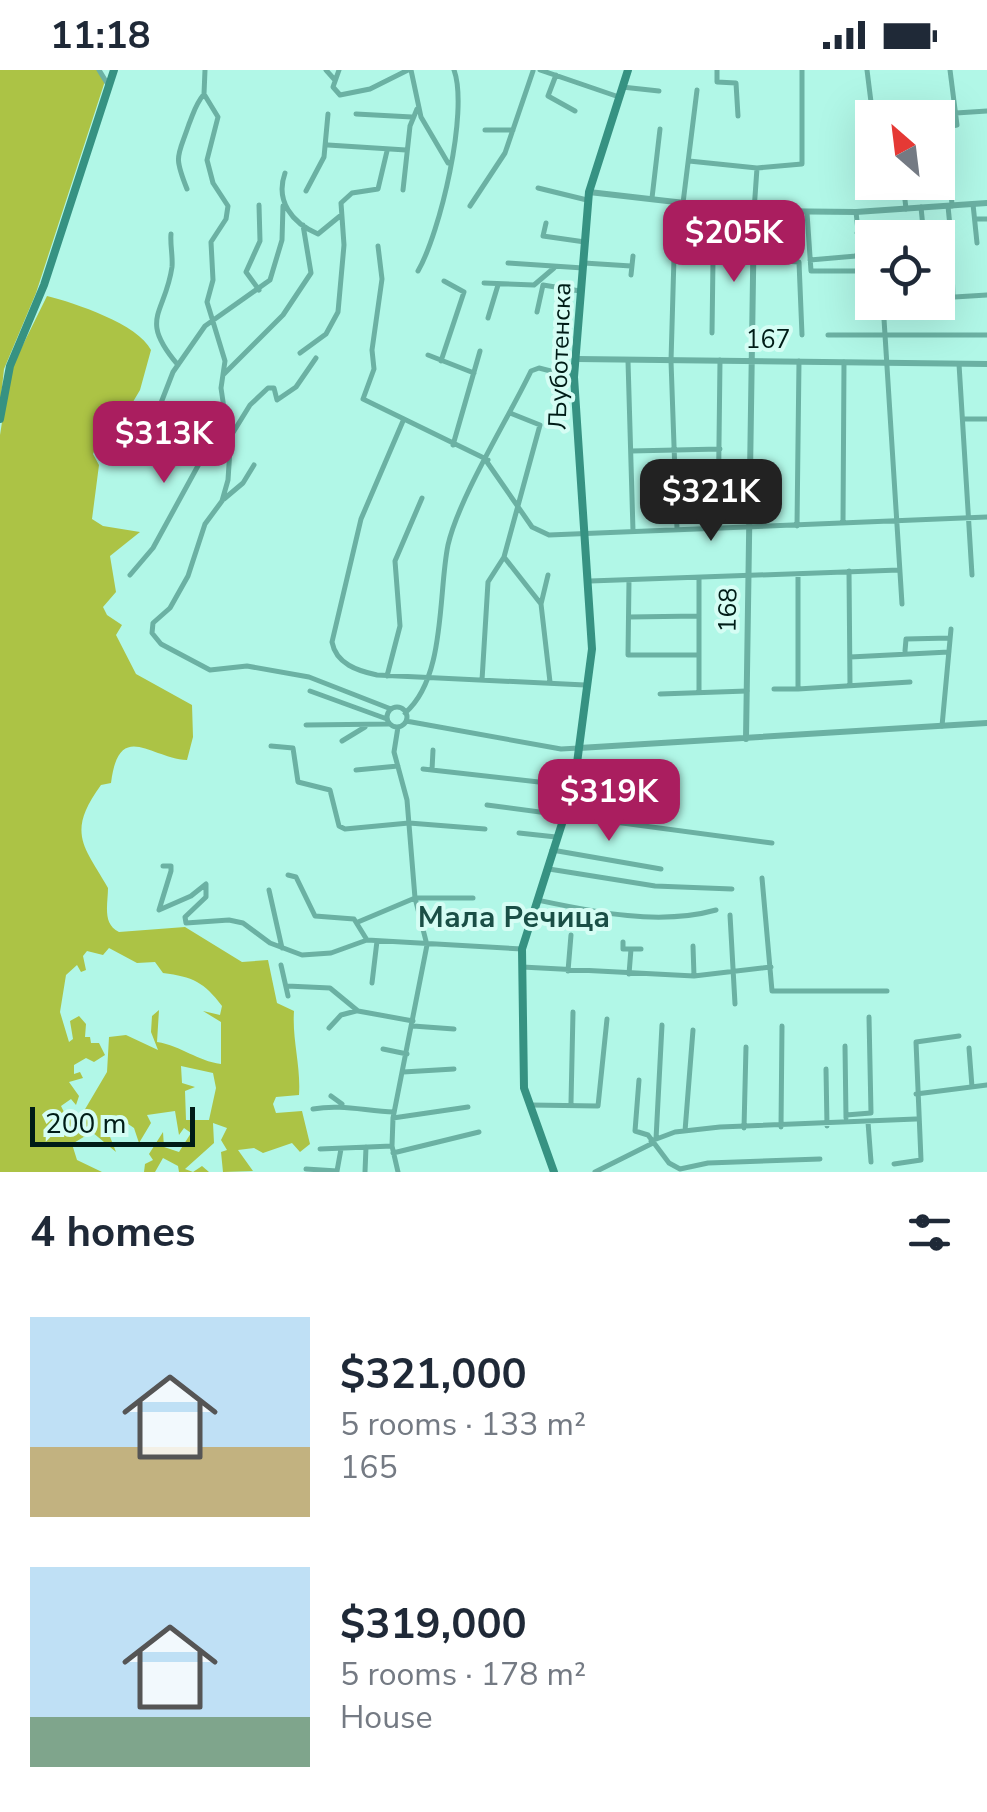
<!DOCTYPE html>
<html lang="en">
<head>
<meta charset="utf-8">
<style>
  body { margin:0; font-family:"Nunito Sans",sans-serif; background:#f6f6f7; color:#1f2937; height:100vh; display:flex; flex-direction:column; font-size:38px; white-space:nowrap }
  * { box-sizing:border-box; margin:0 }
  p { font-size:32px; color:#747a83 }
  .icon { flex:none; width:55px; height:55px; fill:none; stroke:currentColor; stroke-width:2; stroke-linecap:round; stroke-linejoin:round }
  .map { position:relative; height:1102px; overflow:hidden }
  .panel { display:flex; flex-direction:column; background:#fff; flex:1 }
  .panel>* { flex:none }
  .needle { width:65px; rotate:332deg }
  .buttons { position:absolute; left:855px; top:30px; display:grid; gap:20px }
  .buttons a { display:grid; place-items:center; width:100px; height:100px; border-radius:0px; background:#fff; box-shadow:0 10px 40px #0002; font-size:50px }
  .scale { position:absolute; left:30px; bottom:25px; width:165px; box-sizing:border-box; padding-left:10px; border:5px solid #001c17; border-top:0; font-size:28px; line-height:35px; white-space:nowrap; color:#001c17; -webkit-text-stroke:8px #d5fdf4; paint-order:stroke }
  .price { position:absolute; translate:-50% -85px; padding:0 22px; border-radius:20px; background:#aa1e5f; color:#fff; font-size:32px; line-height:65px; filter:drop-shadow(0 2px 5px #0008) }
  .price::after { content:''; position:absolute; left:50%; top:60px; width:30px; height:22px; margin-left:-15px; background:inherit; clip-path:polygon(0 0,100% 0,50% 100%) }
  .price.active { background:#222; color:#fff }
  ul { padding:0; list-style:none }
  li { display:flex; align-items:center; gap:30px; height:250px; padding:0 30px }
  li span { display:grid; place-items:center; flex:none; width:280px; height:200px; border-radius:0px; color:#555 }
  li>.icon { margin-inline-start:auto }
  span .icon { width:120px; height:120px; fill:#fffc; stroke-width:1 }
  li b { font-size:42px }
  h2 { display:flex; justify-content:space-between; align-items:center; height:120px; padding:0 30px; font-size:42px }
  .status { display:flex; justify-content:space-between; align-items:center; height:70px; padding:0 50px; background:#fff; direction:ltr }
  .status svg { height:28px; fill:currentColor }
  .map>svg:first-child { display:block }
  .green { fill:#acc345; fill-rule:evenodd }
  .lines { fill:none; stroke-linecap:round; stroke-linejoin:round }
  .minor { stroke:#6bb1a3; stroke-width:5 }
  .tertiary { stroke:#6bb1a3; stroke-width:6 }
  .secondary { stroke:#369282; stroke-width:8 }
  .labels { text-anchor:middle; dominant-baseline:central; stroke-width:8; stroke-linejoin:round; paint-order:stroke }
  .street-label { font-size:25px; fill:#001c17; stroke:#d5fdf4 }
  .quarter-label { font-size:30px; font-weight:bold; fill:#1a4f46; stroke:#d5fdf4 }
</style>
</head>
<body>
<div class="status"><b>11:18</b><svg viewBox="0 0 49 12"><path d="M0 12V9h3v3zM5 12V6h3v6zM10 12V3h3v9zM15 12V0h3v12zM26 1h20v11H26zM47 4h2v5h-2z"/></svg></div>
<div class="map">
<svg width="987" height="1102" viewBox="0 0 987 1102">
  <rect width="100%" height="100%" fill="#b1f7e7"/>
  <path class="green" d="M 0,0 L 99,0 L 105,11 L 36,223 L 4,299 L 0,336 Z
    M 47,226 C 75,233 138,254 151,280 L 140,320 L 114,364 L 103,364 L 93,384 L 99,395 L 92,449 L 103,456 L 140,462 L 110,486 L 116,522 L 103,537 L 107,545 L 122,555 L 116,565 L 136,604 L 192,635 L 193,667 L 187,690 C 150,688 119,649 111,713 L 101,715 C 66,763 84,776 108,818 C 108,834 102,854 119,862 L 185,857 L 242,892 L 268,890 L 277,933 L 294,941 C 292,970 301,996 299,1025 L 276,1027 L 273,1034 L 276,1043 L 302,1041 L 310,1074 L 300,1082 L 292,1073 L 263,1083 L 254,1078 L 238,1080 L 253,1101 L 223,1102 L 221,1082 L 227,1080 L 221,1070 L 227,1058 L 213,1053 L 214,1073 L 185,1099 L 193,1102 L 202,1096 L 209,1102 L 179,1102 L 178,1096 L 163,1088 L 155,1102 L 144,1102 L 145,1094 L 153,1090 L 149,1084 L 163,1062 L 164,1077 L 179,1082 L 191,1063 L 184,1058 L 179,1065 L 175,1041 L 147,1045 L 151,1053 L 139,1073 L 134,1058 L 115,1045 L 105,1054 L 116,1082 L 92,1062 L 72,1074 L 77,1090 L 102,1102 L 0,1102 L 0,365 L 10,301 ZM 109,878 L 137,893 L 155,892 L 163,903 C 193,907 204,912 222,936 L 220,945 L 203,941 L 221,952 L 221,994 C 197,991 182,976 157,972 L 159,940 L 152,946 L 151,962 L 158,980 L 126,965 L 109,967 L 107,1002 L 81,1046 L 64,1042 L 61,1036 L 71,1029 L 76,1035 L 79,1026 L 69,1012 L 83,1008 L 80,1002 L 74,1004 L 74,995 L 86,988 L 94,992 L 105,985 L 99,973 L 91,973 L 90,967 L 85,967 L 86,954 L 79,946 L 70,951 L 73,969 L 69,972 L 60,942 L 66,905 L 77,895 L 81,902 L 86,900 L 83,886 L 87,881 L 103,885 ZM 181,996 L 213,1003 L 216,1018 L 209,1050 L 186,1050 L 185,1021 L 195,1017 L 182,1013 Z"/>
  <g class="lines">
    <path class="minor" d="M 99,0 L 107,13
      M 205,0 L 204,24 L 218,47 L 207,90 L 213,113 L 228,136 L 226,149 L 211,172 L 213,210 L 207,232 L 225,291 L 221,318 L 230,379 L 228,410 L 222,431 L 205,454 L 188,506 L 170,538 L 153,553 L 152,563 L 161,574 L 210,600 L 247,596 L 309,607 L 391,639
      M 326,0 L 334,9
      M 339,0 L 333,17 L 340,25 L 370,19 L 408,0
      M 411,0 L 421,47 L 448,93
      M 540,0 L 619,27
      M 717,0 L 717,12 L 736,13 L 738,46
      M 867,0 L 873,48
      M 556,5 L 548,26 L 575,41
      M 622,17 L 659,21
      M 956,43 L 987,41
      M 356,44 L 412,47
      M 938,59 L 957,55 L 950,0
      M 485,60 L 513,60
      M 328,75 L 406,80
      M 689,91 L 757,98
      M 285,103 C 275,131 292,153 318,164 L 340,146
      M 938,105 L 950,104 L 952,136
      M 903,112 L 906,139
      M 538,118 L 587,130
      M 187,119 C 173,84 178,87 189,54 C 194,42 195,35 204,24
      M 403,120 L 410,56 L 417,39
      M 306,121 L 324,87 L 328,44
      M 652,128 L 660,59
      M 683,133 L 697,20
      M 973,134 L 977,173
      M 470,136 L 505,83 L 533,1
      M 948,136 L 951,167
      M 921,137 L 924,168
      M 754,141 L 757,98 L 802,94 L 802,0
      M 856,142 L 860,179 L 872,179
      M 807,143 L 811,201 L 872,201
      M 975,149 L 987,149
      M 546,153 L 543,166 L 585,172
      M 857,163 L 884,162 L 887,168
      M 171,164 C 170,175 173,186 172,197 C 165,245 138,248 178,295
      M 378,176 L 382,209 L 372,280 L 374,299 L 363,329 L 488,390
      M 753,189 L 799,192 L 802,265
      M 810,190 L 856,186 L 860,179
      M 508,193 L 583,198
      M 584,193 L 631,196
      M 940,199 L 952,198 L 953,228
      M 418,201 C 440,163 469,41 454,0
      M 631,205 L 633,186
      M 484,213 L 534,215 L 554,198
      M 259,220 L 246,202 L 260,171 L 259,135
      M 938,228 L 987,225
      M 537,242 L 543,215 L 580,221
      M 488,248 L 498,215
      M 884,249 L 902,534
      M 828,265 L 987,265
      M 300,283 L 326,264 L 338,242 L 344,175 L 341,133 L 352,123 L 378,119 L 387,81
      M 428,285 L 474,303
      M 441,291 L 464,222 L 444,211
      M 628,291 L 633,461
      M 959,294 L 972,505
      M 224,304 L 283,245 L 311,203 L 303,155
      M 963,349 L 987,349
      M 403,351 L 361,449 L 332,572 C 336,594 358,601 377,605 L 585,615
      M 453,375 L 480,281
      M 631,381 L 720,379
      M 128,385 L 152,356 L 173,302 L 205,256 L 270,210 L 282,170 L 283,136
      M 487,392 L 532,457 L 549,465 L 987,447
      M 224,429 L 243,413 L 254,395
      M 843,453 L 844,292
      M 718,456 L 720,290
      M 797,456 L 799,291
      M 677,459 L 671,291 L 674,187 L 713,190 L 712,263
      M 504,487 L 541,534
      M 849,501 L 850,616
      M 130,505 L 153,478 L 211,372 L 229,369 L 250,335 L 268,318 L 274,318 L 277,330 L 296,317 L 316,288
      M 548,505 L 541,534 L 550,612
      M 699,508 L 699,622
      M 629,510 L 628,585 L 698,585
      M 590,511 L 899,500
      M 629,547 L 699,546
      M 905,581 L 906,569 L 950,568
      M 850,587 L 949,582
      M 387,606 L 400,556 L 395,491 L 422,428
      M 482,610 L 488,512 L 504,487 L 540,355 L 510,343
      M 774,619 L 798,619 L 798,504
      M 798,619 L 910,612
      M 310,621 L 387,649
      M 660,624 L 747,621
      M387 647a10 10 0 1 1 20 0a10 10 0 1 1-20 0Z
      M 405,643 C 446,608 438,523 448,475 C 459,427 508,349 531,301 L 539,298 L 574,307
      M 406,651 L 561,679 L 579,678
      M 306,655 L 389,654
      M 942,656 L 951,559
      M 398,657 L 394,682 L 407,730 L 415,828 L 427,875 L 393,1048 L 392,1076 L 398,1102
      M 342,671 L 365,657
      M 271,676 L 293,678 L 298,712 L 330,720 L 339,756 L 345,759 L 409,753 L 485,759
      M 423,699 L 574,716
      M 356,700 L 398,696
      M 432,700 L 433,680
      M 487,735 L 772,773
      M 519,763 L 556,767
      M 552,780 L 661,799
      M 163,796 L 171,796 L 171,801 L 159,840 L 191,826 L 206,814 L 206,827 L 185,847 L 186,853 L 229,850 L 243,853 L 270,873 L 302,885 L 331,883 L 367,870 L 522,879
      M 549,799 L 655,816 L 732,819
      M 288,805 L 296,807 L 315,846 L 354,849 L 367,870
      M 762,808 L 772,921 L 887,921
      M 269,820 L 282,878
      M 537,830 C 594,842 659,856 716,840
      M 730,845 L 735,934
      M 358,852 L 415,828 L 473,828
      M 623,872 L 623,879 L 641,879
      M 693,876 L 694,906
      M 281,895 L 288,926
      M 522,897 L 694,906 L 771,897
      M 568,901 L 571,865
      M 629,904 L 631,879
      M 372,913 L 377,871
      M 287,916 L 330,918 L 358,941 L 413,951
      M 413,956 L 454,959
      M 329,958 L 341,945 L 356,941
      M 845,976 L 846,1048
      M 969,978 L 972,1017
      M 383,979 L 407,984
      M 826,999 L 827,1056
      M 403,1002 L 454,999
      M 639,1010 L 635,1061 L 648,1065 L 669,1093 L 680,1099 L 708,1093 L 820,1089
      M 916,1024 L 987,1015
      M 331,1026 L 342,1034
      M 571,1033 L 573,942
      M 530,1035 L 598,1036 L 607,949
      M 313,1039 C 341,1034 365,1041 394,1042
      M 846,1045 L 871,1043 L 869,947
      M 393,1048 L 468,1037
      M 868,1052 L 871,1092
      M 781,1057 L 782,956
      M 744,1058 L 746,977
      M 685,1061 L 693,960
      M 656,1069 L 662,955
      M 651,1071 L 675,1062 L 720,1057 L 916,1049
      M 320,1079 L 392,1076
      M 393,1083 L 479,1062
      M 894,1094 L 921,1090 L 916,972 L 959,966
      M 306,1099 L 337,1101
      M 337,1101 L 341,1079
      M 365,1102 L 366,1077
      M 595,1102 L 653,1073"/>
    <path class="tertiary" d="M 589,122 L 754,141 L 856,142 L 987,133
      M 577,289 L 987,294
      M 746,669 L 754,141
      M 579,678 L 987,653"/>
    <path class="secondary" d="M 0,349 L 10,296 L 44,215 L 114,0
      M 554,1102 L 524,1018 L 522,879 L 574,716 L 592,579 L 574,307 L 589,122 L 628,0"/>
  </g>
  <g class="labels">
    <g class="street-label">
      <text x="768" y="270">167</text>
      <text transform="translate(560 286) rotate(-88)">Љуботенска</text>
      <text transform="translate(728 540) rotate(-89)">168</text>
    </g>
    <g class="quarter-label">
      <text x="514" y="847">Мала Речица</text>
    </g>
  </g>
</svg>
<div class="buttons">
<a><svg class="needle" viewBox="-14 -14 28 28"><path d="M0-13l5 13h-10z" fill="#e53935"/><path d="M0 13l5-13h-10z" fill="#747a83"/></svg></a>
<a><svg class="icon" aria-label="locate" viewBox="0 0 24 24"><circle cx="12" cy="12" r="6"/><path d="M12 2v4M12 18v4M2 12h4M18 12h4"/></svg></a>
</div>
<div class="scale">200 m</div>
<b class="price" style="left:734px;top:215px">$205K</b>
<b class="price" style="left:164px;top:416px">$313K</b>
<b class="price active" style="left:711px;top:474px">$321K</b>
<b class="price" style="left:609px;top:774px">$319K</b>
</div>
<section class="panel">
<h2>4 homes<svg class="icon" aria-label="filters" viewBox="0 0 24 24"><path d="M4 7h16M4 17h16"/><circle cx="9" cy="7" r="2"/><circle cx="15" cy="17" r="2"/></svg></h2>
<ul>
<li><span style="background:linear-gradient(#bfe0f5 65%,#c2b280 0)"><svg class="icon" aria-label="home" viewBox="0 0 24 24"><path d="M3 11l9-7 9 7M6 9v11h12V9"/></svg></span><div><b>$321,000</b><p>5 rooms · 133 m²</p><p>165</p></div></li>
<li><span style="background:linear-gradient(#bfe0f5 75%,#7fa58c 0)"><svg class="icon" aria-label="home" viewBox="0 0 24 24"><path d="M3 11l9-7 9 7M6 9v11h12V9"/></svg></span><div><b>$319,000</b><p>5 rooms · 178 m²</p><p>House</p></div></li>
</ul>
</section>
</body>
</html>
